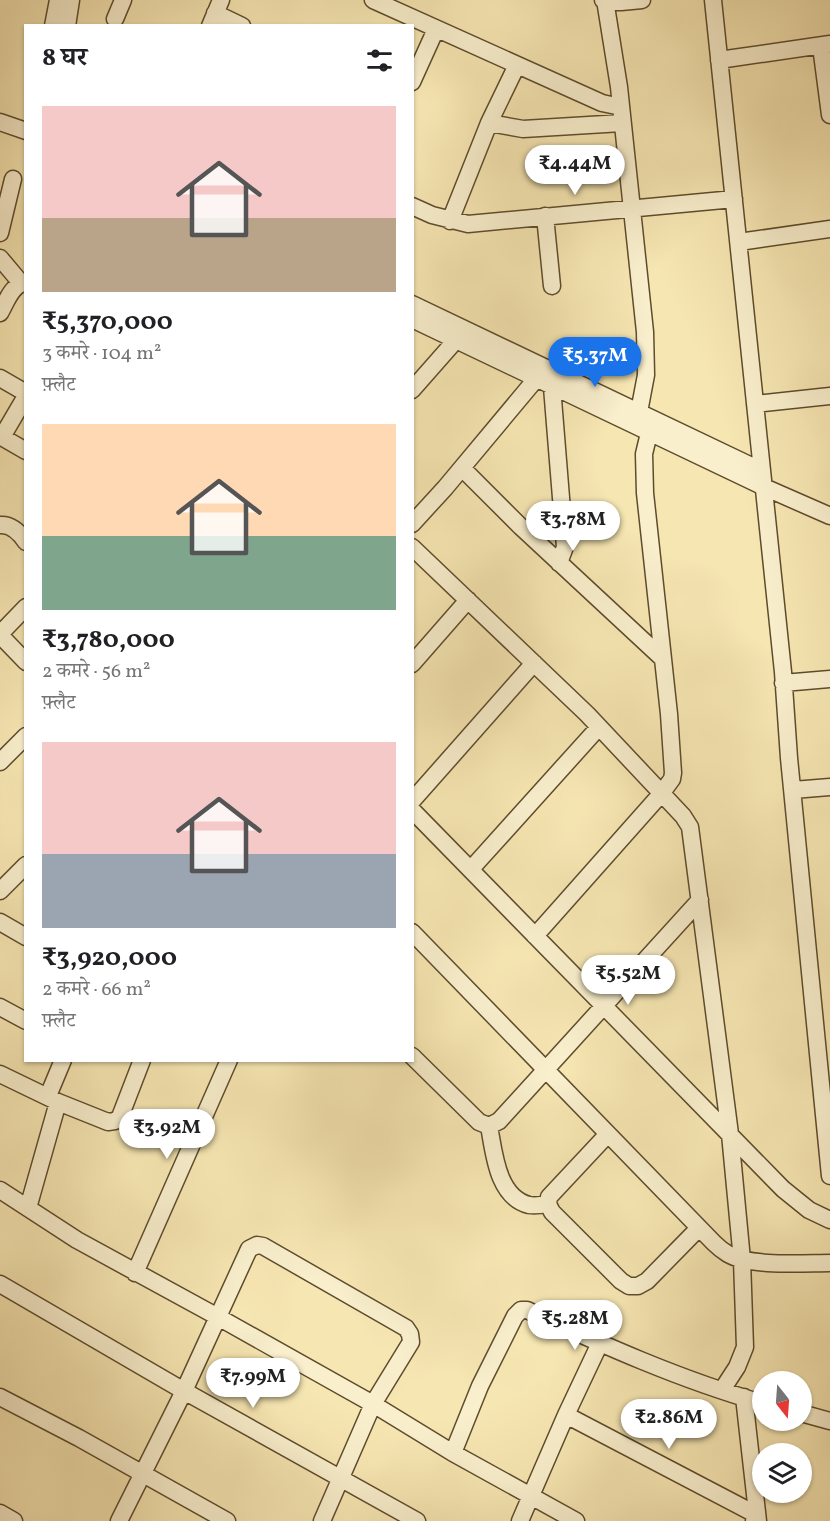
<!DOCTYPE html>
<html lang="hi">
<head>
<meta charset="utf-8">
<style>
  body { margin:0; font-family:Vollkorn,"Noto Serif Devanagari",serif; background:#f2f2f2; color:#202124; height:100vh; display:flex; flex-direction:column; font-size:22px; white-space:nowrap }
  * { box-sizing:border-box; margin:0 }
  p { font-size:20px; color:#757577 }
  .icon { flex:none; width:33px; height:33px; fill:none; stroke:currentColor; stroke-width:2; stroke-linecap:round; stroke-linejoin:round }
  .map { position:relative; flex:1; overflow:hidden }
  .side { position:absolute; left:24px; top:24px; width:390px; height:1038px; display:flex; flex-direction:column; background:#fff; border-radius:0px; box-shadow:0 2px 4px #0004 }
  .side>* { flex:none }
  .needle { width:39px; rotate:163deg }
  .tools { position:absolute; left:752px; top:1371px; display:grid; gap:12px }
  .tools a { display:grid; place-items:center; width:60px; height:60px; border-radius:50%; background:#fff; box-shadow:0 2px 4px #0004; font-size:30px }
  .price { position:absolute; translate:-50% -51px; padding:0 14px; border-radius:21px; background:#fff; color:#222; font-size:20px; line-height:39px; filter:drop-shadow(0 2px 3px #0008) }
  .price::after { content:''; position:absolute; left:50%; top:36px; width:18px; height:14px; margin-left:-9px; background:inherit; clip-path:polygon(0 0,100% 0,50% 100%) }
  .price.active { background:#1a73e8; color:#fff }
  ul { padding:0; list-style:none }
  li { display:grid; align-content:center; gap:12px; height:318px; padding:0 18px }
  li span { display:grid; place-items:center; height:186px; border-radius:0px; color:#555 }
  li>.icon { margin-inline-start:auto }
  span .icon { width:108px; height:108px; fill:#fffc; stroke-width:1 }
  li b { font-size:26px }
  h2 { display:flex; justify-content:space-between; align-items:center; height:72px; padding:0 18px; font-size:26px }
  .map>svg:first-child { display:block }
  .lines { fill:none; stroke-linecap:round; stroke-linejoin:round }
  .minor-casing { stroke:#5e4c2d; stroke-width:19 }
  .minor { stroke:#f9efcd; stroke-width:16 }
</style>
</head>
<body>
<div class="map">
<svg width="830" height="1521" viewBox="0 0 830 1521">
  <rect width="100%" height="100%" fill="#f6e6b2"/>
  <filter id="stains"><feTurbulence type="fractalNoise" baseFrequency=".00333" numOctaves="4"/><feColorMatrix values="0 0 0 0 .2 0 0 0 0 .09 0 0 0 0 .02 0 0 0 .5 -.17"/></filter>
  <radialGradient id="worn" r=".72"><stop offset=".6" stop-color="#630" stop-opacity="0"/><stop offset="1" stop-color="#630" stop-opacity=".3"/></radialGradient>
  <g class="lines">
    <g class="minor-casing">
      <path id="minor" d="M 373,0 L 602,103 L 621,107
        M 603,0 L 621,2 L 642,0
        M 605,0 L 619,87 L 645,332 L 646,375 L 639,412
        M 713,0 L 783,672 L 789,758 L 830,1176
        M 215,13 L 242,26
        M 115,19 L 123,0
        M 53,26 L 58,0
        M 67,26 L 71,0
        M 210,26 L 221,0
        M 821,46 L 830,115
        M 719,60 L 830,44
        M 412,82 L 436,29
        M 0,122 L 26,131
        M 489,123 L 523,129 L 622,123
        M 412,206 L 432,215 L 468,224 L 734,199
        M 545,216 L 552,286
        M 450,221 L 489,123 L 517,65
        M 0,233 L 13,179
        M 739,242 L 830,229
        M 0,258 L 21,283
        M 412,304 L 762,471
        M 0,313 C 6,303 12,283 26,283
        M 412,319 L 764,487 L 830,516
        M 0,378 L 26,393
        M 552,387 L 565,547 L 559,563
        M 412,390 L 456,340
        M 755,404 L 830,396
        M 0,436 L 26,451
        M 2,437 L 26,396
        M 462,468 L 521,527 L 662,658
        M 412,524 L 445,488 L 536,379
        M 0,525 C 12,524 20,533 26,542
        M 412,547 L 587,714 L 683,816 L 690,827 L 730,1134 L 742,1260 L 745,1347 L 737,1367 L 722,1390
        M 0,634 L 26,607
        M 0,635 L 26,662
        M 412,664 L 468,600
        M 783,683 L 830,679
        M 0,762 L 26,736
        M 793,790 L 830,787
        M 412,801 L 534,663
        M 412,810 L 783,1189 L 809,1210 L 830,1220
        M 471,869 L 599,727
        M 0,891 L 26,865
        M 0,922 L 26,937
        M 412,932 L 714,1243 C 718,1247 723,1251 728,1254 C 750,1267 804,1263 830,1263
        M 535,936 L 661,794 L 672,779 L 673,773 L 669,714 L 645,493 L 644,454 L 649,433 L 655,421
        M 0,1007 L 26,1021
        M 412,1056 L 479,1122 L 489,1126 L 499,1121 L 700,900
        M 0,1074 L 58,1102 L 108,1122 L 115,1121 L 120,1117 L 142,1060
        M 48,1096 L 63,1060
        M 489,1126 C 494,1152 497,1197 529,1205 C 535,1206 542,1205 548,1204
        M 607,1135 L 549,1197 L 548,1204 L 552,1212 L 621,1281 L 629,1286 L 638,1286 L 647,1281 L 698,1229
        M 0,1190 L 77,1240 L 218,1317 L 373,1404 L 453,1453 L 576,1521
        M 28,1208 L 58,1102
        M 135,1273 L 229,1060
        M 0,1284 L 184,1391 L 417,1521
        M 0,1397 L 79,1438 L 227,1521
        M 744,1397 L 758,1521
        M 801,1413 L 830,1421
        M 566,1415 L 757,1515 L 754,1521
        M 453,1453 L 480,1386 L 515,1316 L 521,1310 L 527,1310 C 603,1345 681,1380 762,1403
        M 0,1513 L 14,1521
        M 119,1521 L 184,1391 L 249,1249 L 257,1245 L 263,1246 L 406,1328 L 410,1334 L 411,1342 L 373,1404 L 322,1521
        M 520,1521 L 566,1415 L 600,1343"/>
    </g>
    <use href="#minor" class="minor"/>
  </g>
  <rect width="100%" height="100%" filter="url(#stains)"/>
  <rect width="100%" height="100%" fill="url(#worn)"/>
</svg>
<div class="tools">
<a><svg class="needle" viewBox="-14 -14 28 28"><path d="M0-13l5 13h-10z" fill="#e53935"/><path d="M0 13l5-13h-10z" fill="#757577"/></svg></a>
<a><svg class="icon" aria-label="layers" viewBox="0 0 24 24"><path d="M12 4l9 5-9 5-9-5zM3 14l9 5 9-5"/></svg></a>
</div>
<b class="price" style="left:575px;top:196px">₹4.44M</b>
<b class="price active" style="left:595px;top:388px">₹5.37M</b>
<b class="price" style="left:573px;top:552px">₹3.78M</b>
<b class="price" style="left:628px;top:1006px">₹5.52M</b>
<b class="price" style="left:167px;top:1160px">₹3.92M</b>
<b class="price" style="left:575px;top:1351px">₹5.28M</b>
<b class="price" style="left:253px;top:1409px">₹7.99M</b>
<b class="price" style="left:669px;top:1450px">₹2.86M</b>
<section class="side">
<h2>8 घर<svg class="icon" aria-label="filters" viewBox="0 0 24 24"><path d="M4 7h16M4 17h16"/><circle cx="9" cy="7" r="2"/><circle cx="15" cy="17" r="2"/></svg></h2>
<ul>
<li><span style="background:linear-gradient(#f6c9c9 60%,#b9a48a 0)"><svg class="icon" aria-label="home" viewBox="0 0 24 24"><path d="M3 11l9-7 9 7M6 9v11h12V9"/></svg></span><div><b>₹5,370,000</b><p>3 कमरे · 104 m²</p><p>फ़्लैट</p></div></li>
<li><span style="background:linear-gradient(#ffd9b3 60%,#7fa58c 0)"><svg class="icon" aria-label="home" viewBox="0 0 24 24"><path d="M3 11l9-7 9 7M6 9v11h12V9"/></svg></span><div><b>₹3,780,000</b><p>2 कमरे · 56 m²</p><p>फ़्लैट</p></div></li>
<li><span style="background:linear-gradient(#f6c9c9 60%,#9aa5b1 0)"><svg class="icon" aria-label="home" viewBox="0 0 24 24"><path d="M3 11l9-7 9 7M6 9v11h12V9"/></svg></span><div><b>₹3,920,000</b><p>2 कमरे · 66 m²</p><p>फ़्लैट</p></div></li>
</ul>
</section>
</div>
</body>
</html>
